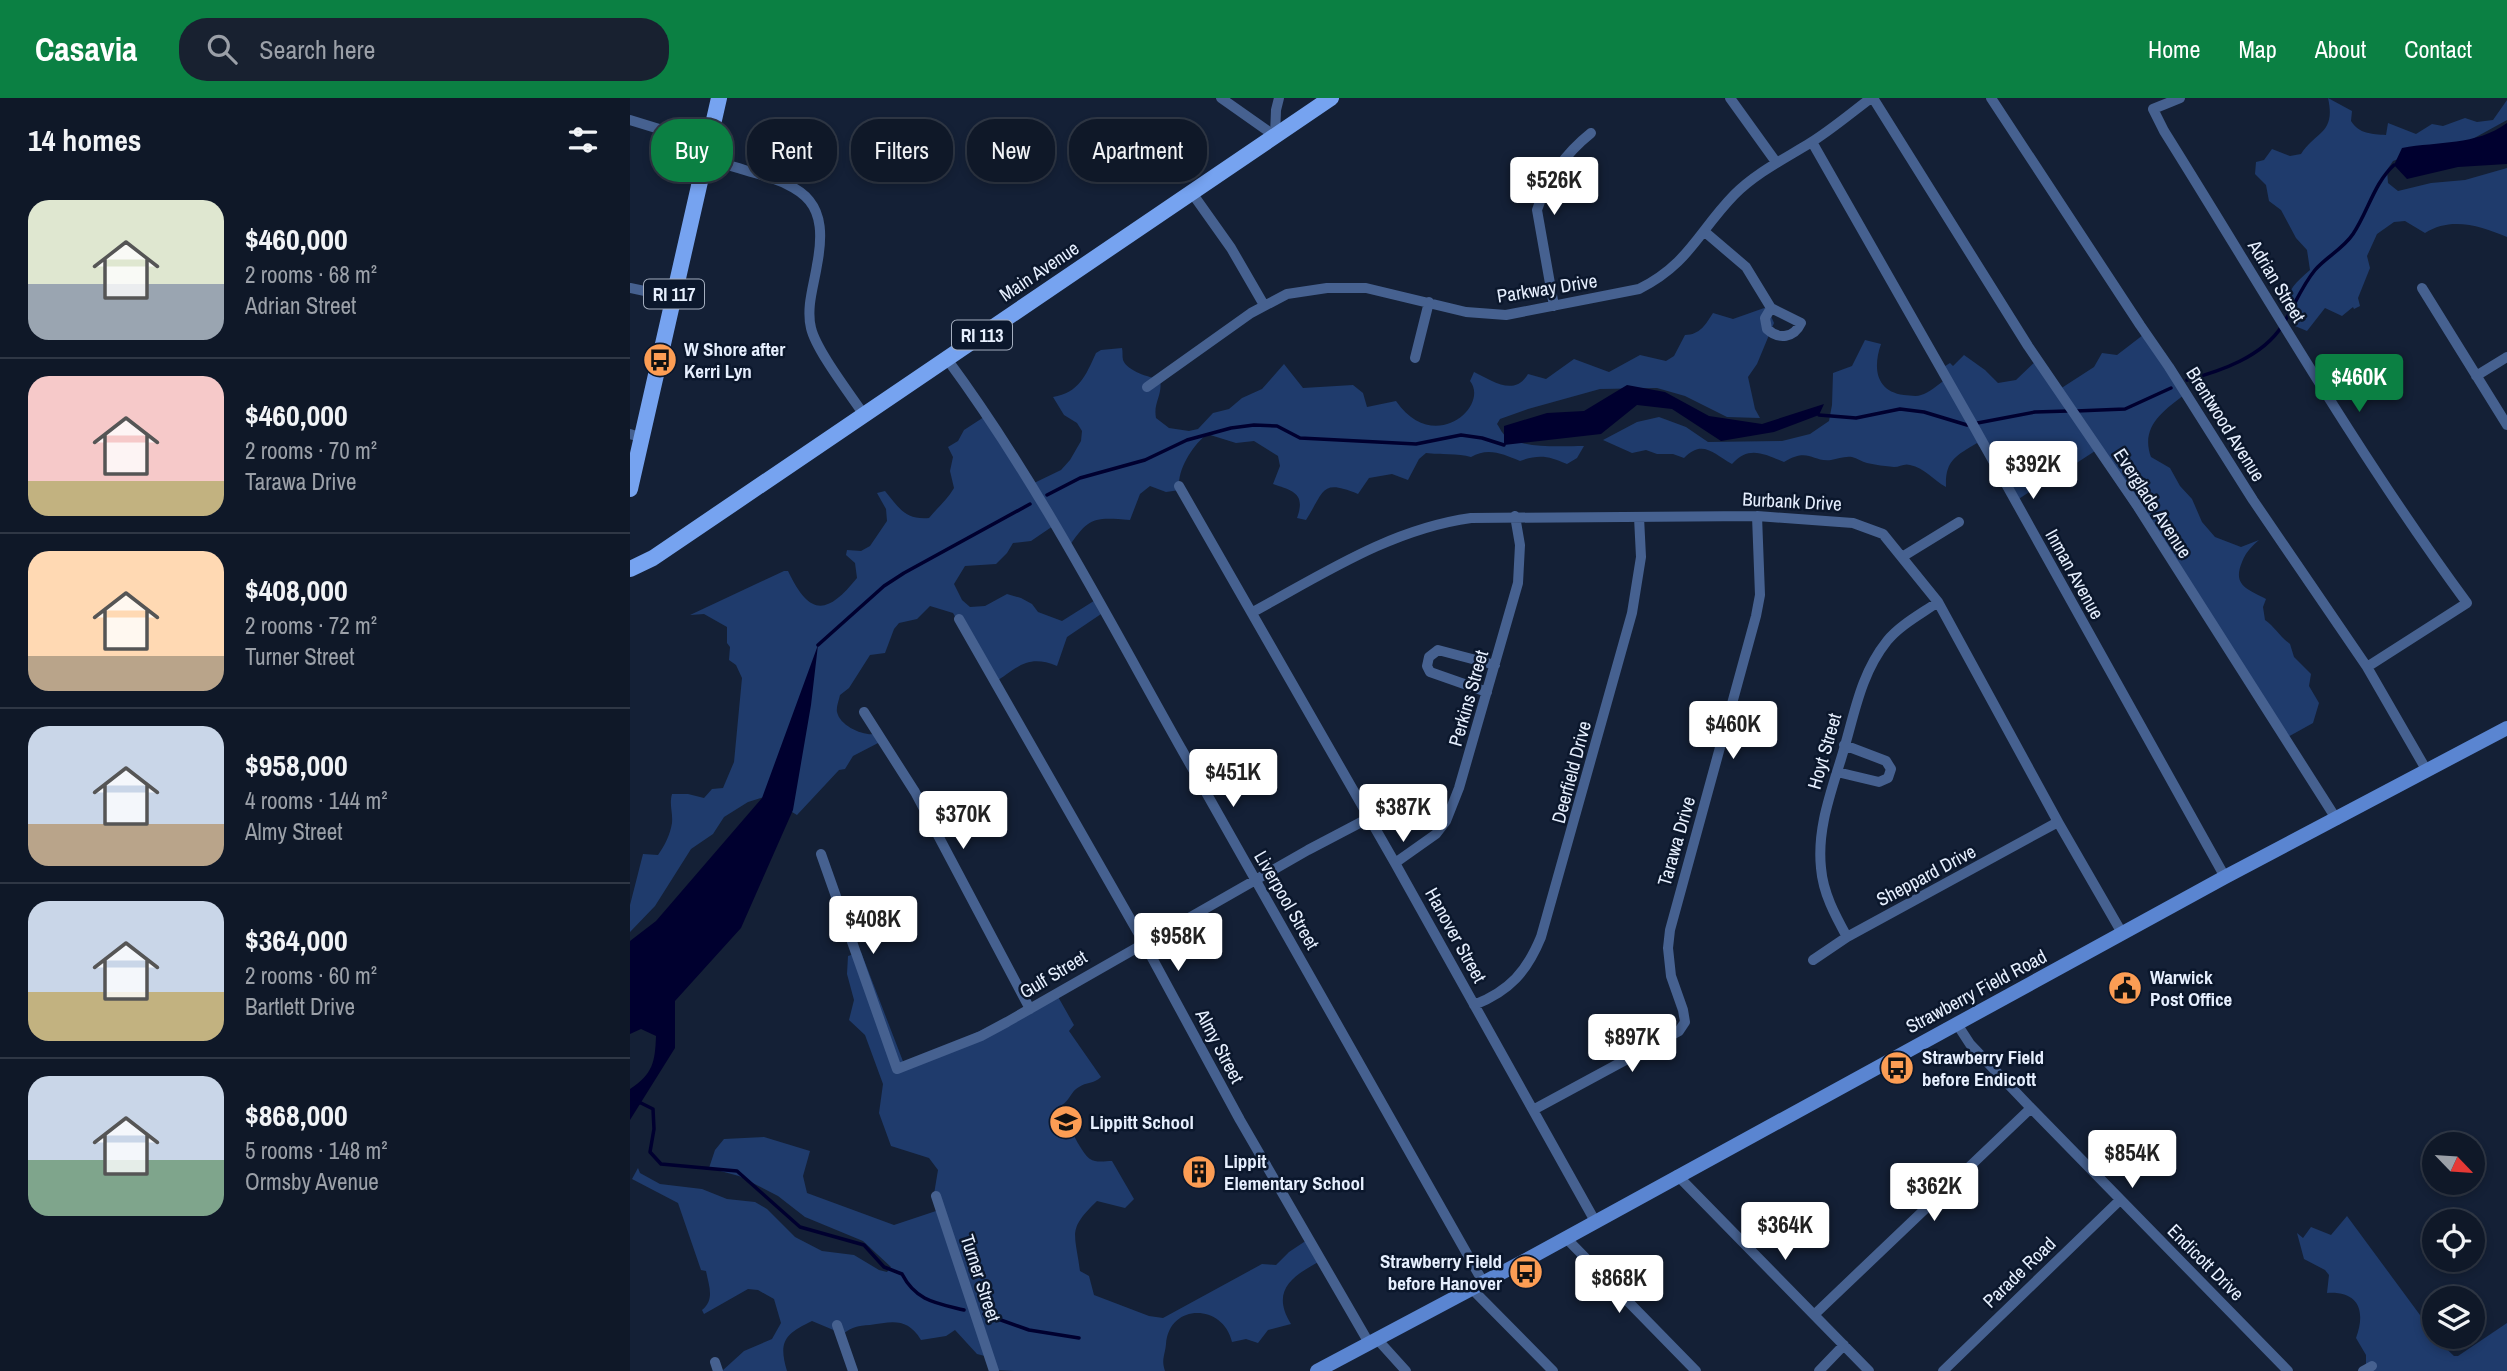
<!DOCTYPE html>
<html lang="en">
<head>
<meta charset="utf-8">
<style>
  body { margin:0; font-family:"Archivo Narrow",sans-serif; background:#182130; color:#f1f3f6; height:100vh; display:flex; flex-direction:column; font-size:26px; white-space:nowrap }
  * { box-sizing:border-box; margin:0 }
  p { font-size:23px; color:#9ba0a8 }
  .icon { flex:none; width:38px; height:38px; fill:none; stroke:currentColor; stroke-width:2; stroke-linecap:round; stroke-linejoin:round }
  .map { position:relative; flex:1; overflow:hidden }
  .drawer { display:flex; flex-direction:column; background:#0f1828; width:630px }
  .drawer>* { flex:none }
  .banner { position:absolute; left:21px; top:21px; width:665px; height:63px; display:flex; gap:14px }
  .needle { width:46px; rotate:115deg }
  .fabs { position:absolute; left:1792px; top:1034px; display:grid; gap:14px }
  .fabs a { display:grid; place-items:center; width:63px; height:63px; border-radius:50%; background:#0f1828; box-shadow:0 4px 10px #0003,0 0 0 2px #2f3745; font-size:35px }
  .price { position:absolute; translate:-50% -60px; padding:0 16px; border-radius:7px; background:#fff; color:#222; font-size:23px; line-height:46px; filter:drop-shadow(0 2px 4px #0008) }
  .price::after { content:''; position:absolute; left:50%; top:42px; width:21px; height:16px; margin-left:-10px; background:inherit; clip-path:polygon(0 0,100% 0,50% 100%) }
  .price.current { background:#0b8043; color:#fff }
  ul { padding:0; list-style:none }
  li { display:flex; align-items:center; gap:21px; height:175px; padding:0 28px }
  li+li { border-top:2px solid #2f3745 }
  li span { display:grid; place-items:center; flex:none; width:196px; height:140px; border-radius:21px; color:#555 }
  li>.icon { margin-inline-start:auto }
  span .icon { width:84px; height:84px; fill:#fffc; stroke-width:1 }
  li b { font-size:30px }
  h2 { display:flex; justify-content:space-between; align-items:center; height:84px; padding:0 28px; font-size:30px }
  .chip { padding:0 24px; border-radius:28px; background:#0f1828; box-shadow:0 4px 10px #0003,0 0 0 2px #2f3745; font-size:24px; line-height:63px }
  .chip.current { background:#0b8043; color:#fff }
  header { display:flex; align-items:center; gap:42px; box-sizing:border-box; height:98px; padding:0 35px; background:#0b8043; color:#fff }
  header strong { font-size:33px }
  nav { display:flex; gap:38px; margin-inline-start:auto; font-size:24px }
  .search { width:490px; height:63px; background:#182130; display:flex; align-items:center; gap:18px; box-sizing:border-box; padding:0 24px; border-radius:28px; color:#9ba0a8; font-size:26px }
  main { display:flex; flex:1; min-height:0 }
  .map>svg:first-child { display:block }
  .green { fill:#1f3b6c }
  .water { fill:#00002f }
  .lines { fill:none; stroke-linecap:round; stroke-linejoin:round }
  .stream { stroke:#00002f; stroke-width:3.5 }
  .street { stroke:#466190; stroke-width:10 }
  .secondary { stroke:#5a85d1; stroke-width:14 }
  .primary { stroke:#76a3f0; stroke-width:16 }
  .labels { text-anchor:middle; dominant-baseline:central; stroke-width:5; stroke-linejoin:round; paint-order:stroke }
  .shield { fill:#0b172c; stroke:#a4aebf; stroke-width:2 }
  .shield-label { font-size:18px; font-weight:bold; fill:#e6effe }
  .street-label { font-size:19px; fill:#e6effe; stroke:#0b172c }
  .poi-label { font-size:19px; font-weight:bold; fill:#e6effe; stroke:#0b172c; text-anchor:start }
</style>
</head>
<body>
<header>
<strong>Casavia</strong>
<div class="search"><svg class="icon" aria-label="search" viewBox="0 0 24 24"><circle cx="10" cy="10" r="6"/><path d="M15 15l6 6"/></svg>Search here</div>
<nav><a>Home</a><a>Map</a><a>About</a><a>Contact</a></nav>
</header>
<main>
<section class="drawer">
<h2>14 homes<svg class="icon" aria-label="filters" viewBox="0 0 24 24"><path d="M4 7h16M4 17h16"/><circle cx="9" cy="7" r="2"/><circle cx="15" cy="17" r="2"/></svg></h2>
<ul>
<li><span style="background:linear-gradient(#dfe7d0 60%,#9aa5b1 0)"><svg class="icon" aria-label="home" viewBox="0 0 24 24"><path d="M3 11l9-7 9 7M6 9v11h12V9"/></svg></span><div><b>$460,000</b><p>2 rooms · 68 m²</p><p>Adrian Street</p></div></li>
<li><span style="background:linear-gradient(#f6c9c9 75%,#c2b280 0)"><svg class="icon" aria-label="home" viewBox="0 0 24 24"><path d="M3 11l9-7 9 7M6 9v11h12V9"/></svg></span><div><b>$460,000</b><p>2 rooms · 70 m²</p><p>Tarawa Drive</p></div></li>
<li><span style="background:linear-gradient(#ffd9b3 75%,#b9a48a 0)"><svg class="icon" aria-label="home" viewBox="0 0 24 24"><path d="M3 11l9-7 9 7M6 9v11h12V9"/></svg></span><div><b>$408,000</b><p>2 rooms · 72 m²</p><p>Turner Street</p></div></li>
<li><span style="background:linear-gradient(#c9d6e8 70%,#b9a48a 0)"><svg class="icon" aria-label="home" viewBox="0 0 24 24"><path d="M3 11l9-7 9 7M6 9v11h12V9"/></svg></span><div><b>$958,000</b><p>4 rooms · 144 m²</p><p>Almy Street</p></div></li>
<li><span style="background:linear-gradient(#c9d6e8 65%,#c2b280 0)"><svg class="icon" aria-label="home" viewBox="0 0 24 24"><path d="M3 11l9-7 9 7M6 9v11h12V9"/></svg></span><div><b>$364,000</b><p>2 rooms · 60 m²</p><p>Bartlett Drive</p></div></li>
<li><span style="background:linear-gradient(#c9d6e8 60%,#7fa58c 0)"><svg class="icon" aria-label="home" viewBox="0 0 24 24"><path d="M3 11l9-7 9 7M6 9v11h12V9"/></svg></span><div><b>$868,000</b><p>5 rooms · 148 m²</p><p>Ormsby Avenue</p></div></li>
</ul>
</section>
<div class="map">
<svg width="1877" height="1273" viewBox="0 0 1877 1273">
  <rect width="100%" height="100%" fill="#142036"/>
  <path class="green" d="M 1698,0 L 1722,13 L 1721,23 C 1729,36 1742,36 1756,37 L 1758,25 L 1786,36 L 1802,26 L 1813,28 L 1835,20 L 1847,24 L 1863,22 L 1877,2 L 1877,22 L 1837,44 L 1788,54 L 1763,63 L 1757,72 L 1758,85 L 1768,93 L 1801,85 L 1835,82 L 1877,70 L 1877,139 C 1851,128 1821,118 1795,135 L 1775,123 L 1764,124 L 1747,136 L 1737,158 L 1740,170 L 1728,200 L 1730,208 L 1724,211 L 1723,209 L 1712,218 L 1695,210 L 1677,233 L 1665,228 C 1652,199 1657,192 1680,172 L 1677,152 L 1666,140 L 1651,112 L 1639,103 L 1636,87 L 1625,76 L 1626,64 L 1634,62 L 1642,51 L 1660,58 L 1671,56 C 1686,33 1706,36 1698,0 Z
    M 1137,209 L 1144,225 L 1127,266 L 1118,279 L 1125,311 L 1130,320 L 1097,319 L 1055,298 L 1027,290 L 970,291 L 898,311 L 870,321 L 867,326 C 870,330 872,336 877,339 C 895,351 932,348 954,348 L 947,360 L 937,366 C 919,358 909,356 890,363 C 873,356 858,349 841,359 C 828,355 810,357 796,355 L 789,361 L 778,382 L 762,376 L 739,380 L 728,396 C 691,381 695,392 676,422 L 667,420 C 676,395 663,393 643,386 L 650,368 L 648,358 L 624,343 L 606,345 L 577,336 C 563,347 545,374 550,392 L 536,394 L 520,388 L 510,396 L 500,422 C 463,419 459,419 438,450 L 423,428 L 401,443 L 383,445 L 377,455 L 366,466 L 335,468 L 324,486 L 332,502 L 340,509 L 355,508 L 377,496 L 391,500 L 402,506 L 408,514 L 432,523 L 467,501 L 474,514 L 437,539 L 427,568 C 398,556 388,569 364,585 L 323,515 L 300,508 L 287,521 L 269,525 L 264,531 L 255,555 L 240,557 L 219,590 L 210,597 C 209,602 206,609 207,614 C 210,628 233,638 245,636 L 250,644 L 223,658 L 215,671 L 209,672 L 167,717 L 157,711 L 143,696 L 118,704 L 94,719 L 83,736 L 61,751 L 25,808 L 0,834 L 0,807 L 13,756 L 28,757 C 35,747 40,737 42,725 C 43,714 39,707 42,696 L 58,696 L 74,700 L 82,691 L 93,690 L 104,664 L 112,580 L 106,567 L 99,562 L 100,549 L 97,545 L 97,529 L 74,516 L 60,517 L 154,473 L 158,473 C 180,519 197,517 227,480 L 225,465 L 216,457 L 217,452 L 231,453 L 240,448 L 257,423 L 256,411 L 247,395 L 255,393 C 269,410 275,422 299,420 C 307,410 317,402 324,390 L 320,373 L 323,359 L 318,349 L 328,343 L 334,332 L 354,319 L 402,386 L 431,372 L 440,362 L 451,343 L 452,333 L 447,325 L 434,317 L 423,299 C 449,295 456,277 466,255 L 471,252 L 492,250 C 493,254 492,258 493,262 C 497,273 520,280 530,281 C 533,298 523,304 526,320 L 539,330 L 559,333 L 568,331 L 583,315 L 599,311 L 612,300 L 632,291 L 654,266 L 673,290 L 723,287 L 733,295 L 737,309 L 766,303 C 804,358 860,308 840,283 L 844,274 C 863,283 884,299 898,276 L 916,281 L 944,261 L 979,274 L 1010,257 L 1036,263 L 1044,258 L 1055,237 C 1070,237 1076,226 1083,215 L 1103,221 Z
    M 1513,237 L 1554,297 C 1533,313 1510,329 1521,359 L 1540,370 L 1550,388 L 1562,401 L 1572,424 L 1585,439 L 1611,449 L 1629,442 C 1621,449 1616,454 1612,464 C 1602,488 1618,491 1636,501 L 1633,509 L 1635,522 C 1645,529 1650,539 1660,546 L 1664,559 L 1681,576 L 1679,588 L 1689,605 L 1683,625 L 1656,640 L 1465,353 L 1445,366 L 1436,384 L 1418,382 L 1387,402 L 1347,345 C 1326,358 1315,362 1316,389 C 1303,382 1295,370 1280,367 C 1274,365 1270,369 1264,369 C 1256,368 1245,367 1237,365 C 1232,364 1227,360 1222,359 C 1214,358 1208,361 1201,362 C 1181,364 1179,349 1154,364 C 1134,356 1119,347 1102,366 C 1083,355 1072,341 1054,360 L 1043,356 L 1027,356 L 1016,352 L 1002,355 L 973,342 L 1007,324 L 1029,319 L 1056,329 L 1078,344 L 1152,343 L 1180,336 L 1199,323 L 1202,307 L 1203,275 L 1222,268 L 1235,242 L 1251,246 C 1243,269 1245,293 1274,297 C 1279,297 1286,299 1291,297 C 1299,295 1307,287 1315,282 L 1312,270 L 1320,265 L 1323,268 L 1334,257 L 1355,272 L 1368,285 L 1386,282 L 1408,261 L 1430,291 L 1464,269 L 1472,255 L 1487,257 Z
    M 231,854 L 274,966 L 281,965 L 427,897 L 444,927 L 439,933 L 471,979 C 464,986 456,984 449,989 C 441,993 440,1002 432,1007 C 433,1018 451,1055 460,1061 C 466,1065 475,1063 482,1063 L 504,1101 L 495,1110 L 467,1103 C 437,1132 445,1134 450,1173 L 459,1178 L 464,1197 L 519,1218 L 533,1220 L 632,1166 L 646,1167 L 659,1154 L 677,1142 L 690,1163 C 663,1178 640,1192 661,1226 L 638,1232 L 628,1245 L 616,1241 L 602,1244 C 593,1205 539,1205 536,1246 C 535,1257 531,1262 535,1273 L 384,1273 L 364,1272 L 359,1259 L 347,1256 L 325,1232 L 316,1238 L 291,1242 C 277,1219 262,1224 240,1227 C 227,1228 224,1228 213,1236 L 182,1223 C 155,1236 148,1243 157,1273 L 92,1273 L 114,1253 L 142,1241 L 151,1225 L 144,1201 L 128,1192 L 118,1191 L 74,1216 L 72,1212 C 85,1202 79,1188 76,1173 L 71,1172 L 48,1105 L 2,1081 L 8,1070 L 10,1075 L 30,1086 L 72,1091 L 97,1101 L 125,1104 L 137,1111 L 165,1139 L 192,1153 L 224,1157 L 249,1172 L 257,1174 L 261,1169 L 233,1143 L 175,1119 L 148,1098 L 109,1078 L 79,1070 L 85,1052 L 94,1041 L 134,1039 L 180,1053 L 173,1078 L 177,1095 L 264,1127 L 309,1112 L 304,1096 L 308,1072 L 299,1060 L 261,1048 L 249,1015 L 253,986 L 235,937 L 219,922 L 224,902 L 217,876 L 218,858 Z
    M 1717,1118 L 1804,1236 L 1804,1239 L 1824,1258 L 1828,1258 L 1877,1225 L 1877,1273 L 1738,1273 L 1736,1271 L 1736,1257 L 1726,1240 C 1736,1213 1729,1193 1697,1195 L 1699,1177 L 1695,1172 L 1674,1161 L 1667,1135 L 1673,1140 L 1681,1129 L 1701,1137 Z"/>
  <path class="water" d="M 1877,25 L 1877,66 L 1828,69 L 1777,81 L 1764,67 L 1772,50 C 1809,43 1845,48 1877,25 Z
    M 997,287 L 1035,294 L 1079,318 L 1132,326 L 1194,306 L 1189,317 L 1144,334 L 1091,343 L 1042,311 L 1007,307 L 971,336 L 874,347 L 874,328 L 917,315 L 954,313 Z
    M 188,547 L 181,607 L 163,712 L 111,830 L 45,903 L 45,950 L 0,1022 L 0,991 C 23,976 25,964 26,938 L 11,931 L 0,936 L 0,843 L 26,823 L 132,700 Z"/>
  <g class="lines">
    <path class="stream" d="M 1557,282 C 1591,273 1632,259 1652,228 C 1664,209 1671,189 1685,172 C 1696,159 1713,151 1723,136 C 1738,114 1744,85 1764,67
      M 1446,313 L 1495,311 L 1541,290
      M 1189,317 L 1226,320 L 1270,311 L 1294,314 L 1337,327 L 1405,314 L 1438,313
      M 417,397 L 450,380 L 515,362 L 557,342 L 601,330 L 624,327 L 647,328 L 670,340 L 786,346 L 831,337 L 852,340 L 874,347
      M 188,547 L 254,488 L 274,475 L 400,406
      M 0,1004 L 11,1005 L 23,1011 L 24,1031 L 20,1054 L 31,1066 L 107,1073 L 170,1129 L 234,1147 L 254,1169 L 272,1176 C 286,1203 306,1205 334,1212
      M 354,1216 L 399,1232 L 449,1240"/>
    <path class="street" d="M 591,0 L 645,38
      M 1100,0 L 1146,64
      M 1243,0 L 1398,248 L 1508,409 L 1707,722
      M 1361,0 L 1510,227 L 1539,269 L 1623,402 L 1737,569 L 1797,673
      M 1550,0 L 1523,11 L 1534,33 C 1633,191 1726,354 1837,505 L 1737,569
      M 0,22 L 78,46
      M 645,38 L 646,12 L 649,0
      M 1182,44 L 1342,325 L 1595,779
      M 74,61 C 90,64 105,69 121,74 C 177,89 199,105 187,167 C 184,187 176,209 181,230 C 186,252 220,296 234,317
      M 562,95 L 601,150 L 634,207
      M 1075,134 L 1116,169 L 1141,210 L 1135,220 L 1137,231 C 1149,242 1164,240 1171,225 L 1141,210
      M 0,190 L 43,199
      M 1792,190 L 1877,327
      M 924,208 L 907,112 C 917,81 936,55 961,35
      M 785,260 L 799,204
      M 317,261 C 407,383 477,519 552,652 C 652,829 753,1006 853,1184
      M 1846,278 L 1877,259
      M 517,289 L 621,215 L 657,196 L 697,190 L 736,190 L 836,214 L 876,217 L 1009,191 C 1059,166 1068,134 1104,97 C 1126,75 1154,61 1180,45 C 1201,32 1221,15 1241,0
      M 0,336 L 10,339
      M 549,388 L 765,765 L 965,1123
      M 1272,459 L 1329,424
      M 623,514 C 693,476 761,431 841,420 L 1127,418 L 1223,425 L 1253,436 L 1308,504 L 1428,724 L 1492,835
      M 329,521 L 514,845 L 610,1022 L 739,1245
      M 857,594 L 800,574 L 797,568 L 799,559 L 808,552 L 865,567
      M 234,614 L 285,694 L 400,911
      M 1207,674 L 1249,684 L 1258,680 L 1261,671 L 1256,663 L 1214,647
      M 191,756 L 267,971 L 351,938 L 377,924 L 678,752 L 739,720
      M 765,765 L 806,736 L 816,723 L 829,690 L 888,485 L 890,447 L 885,418
      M 1217,839 C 1205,817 1193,795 1191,770 C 1187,732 1200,697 1211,661 C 1224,620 1229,578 1257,543 C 1270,527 1291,516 1308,504
      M 1183,862 L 1217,839 L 1428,724
      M 844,907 C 880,893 897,873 911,839 L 1002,515 L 1011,459 L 1009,419
      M 1327,926 L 1340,946 L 1401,1010 L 1658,1273
      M 903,1012 L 1049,933 L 1055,924 L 1053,912 L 1041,878 L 1038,850 L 1040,832 L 1126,518 L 1130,497 L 1127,418
      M 1047,1077 L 1239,1273
      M 306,1098 L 364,1273
      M 935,1139 L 1066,1273
      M 841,1190 L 923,1273
      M 1185,1216 L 1401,1010
      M 207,1227 L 223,1273
      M 747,1241 L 776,1273
      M 85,1264 L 88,1273
      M 1189,1273 L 1214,1247
      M 1313,1273 L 1490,1102
      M 1733,1273 L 1742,1268"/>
    <path class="secondary" d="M 687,1273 L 907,1156 L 1595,779 L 1877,630"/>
    <path class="primary" d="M 0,391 L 89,0
      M 0,471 L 23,460 L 701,0"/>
  </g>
  <defs>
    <g id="bus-disc" transform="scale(1.75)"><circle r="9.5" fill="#fc9d54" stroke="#0b172c"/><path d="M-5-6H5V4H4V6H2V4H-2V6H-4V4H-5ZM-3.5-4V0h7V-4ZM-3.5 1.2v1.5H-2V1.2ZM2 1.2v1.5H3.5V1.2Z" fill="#111"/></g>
    <g id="civic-disc" transform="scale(1.75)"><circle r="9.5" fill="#fc9d54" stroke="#0b172c"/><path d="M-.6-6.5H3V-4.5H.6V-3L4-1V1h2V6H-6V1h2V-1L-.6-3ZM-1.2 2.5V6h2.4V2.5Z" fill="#111"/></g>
    <g id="school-disc" transform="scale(1.75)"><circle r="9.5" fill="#fc9d54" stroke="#0b172c"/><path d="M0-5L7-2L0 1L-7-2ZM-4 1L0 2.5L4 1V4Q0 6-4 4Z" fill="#111"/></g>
    <g id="building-disc" transform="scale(1.75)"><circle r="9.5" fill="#fc9d54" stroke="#0b172c"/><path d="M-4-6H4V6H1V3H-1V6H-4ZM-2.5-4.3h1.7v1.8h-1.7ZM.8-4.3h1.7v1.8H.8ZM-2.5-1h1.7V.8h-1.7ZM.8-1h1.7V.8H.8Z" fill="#111"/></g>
  </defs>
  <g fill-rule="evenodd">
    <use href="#bus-disc" x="30" y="262"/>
    <use href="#civic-disc" x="1495" y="890"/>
    <use href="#bus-disc" x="1267" y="970"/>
    <use href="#school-disc" x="436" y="1024"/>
    <use href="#building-disc" x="569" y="1074"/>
    <use href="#bus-disc" x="896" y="1174"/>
  </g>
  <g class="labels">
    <g class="shield">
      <rect x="14" y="181.5" width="60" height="29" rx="5"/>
      <rect x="322" y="222.5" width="60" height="29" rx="5"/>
    </g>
    <g class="shield-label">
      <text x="44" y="196">RI 117</text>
      <text x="352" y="237">RI 113</text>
    </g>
    <g class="street-label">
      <text transform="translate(409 173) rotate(-34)">Main Avenue</text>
      <text transform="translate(1647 183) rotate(59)">Adrian Street</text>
      <text transform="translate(917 190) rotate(-9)">Parkway Drive</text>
      <text transform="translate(1596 326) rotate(58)">Brentwood Avenue</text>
      <text transform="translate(1162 403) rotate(3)">Burbank Drive</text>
      <text transform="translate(1523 405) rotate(57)">Everglade Avenue</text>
      <text transform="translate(1445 476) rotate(61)">Inman Avenue</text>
      <text transform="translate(838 600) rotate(-74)">Perkins Street</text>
      <text transform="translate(1194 653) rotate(-74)">Hoyt Street</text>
      <text transform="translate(941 674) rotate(-75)">Deerfield Drive</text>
      <text transform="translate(1046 743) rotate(-74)">Tarawa Drive</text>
      <text transform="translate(1296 777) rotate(-28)">Sheppard Drive</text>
      <text transform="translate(657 802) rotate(60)">Liverpool Street</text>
      <text transform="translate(826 837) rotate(61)">Hanover Street</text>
      <text transform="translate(423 876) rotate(-31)">Gulf Street</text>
      <text transform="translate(1346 893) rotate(-28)">Strawberry Field Road</text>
      <text transform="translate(590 948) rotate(62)">Almy Street</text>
      <text transform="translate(1576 1164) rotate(45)">Endicott Drive</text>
      <text transform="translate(1389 1174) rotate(-44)">Parade Road</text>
      <text transform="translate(351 1180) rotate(72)">Turner Street</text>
    </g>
    <g class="poi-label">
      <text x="54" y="251">W Shore after<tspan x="54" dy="22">Kerri Lyn</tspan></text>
      <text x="1520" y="879">Warwick<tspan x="1520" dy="22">Post Office</tspan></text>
      <text x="1292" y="959">Strawberry Field<tspan x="1292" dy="22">before Endicott</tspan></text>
      <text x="460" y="1024">Lippitt School</text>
      <text x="594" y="1063">Lippit<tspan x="594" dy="22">Elementary School</tspan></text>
      <text x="872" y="1163" text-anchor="end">Strawberry Field<tspan x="872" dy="22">before Hanover</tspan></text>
    </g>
  </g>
</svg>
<div class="fabs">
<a><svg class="needle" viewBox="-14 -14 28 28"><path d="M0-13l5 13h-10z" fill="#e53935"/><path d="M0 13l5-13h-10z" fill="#9ba0a8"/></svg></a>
<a><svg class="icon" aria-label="locate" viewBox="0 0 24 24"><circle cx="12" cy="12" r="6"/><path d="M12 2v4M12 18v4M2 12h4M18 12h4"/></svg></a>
<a><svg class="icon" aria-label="layers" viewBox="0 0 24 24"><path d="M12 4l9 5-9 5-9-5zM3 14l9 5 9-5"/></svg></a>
</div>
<b class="price" style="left:924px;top:119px">$526K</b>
<b class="price current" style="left:1729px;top:316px">$460K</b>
<b class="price" style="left:1403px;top:403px">$392K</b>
<b class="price" style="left:1103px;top:663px">$460K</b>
<b class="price" style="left:603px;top:711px">$451K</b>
<b class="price" style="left:773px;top:746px">$387K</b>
<b class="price" style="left:333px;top:753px">$370K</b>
<b class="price" style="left:243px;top:858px">$408K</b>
<b class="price" style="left:548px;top:875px">$958K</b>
<b class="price" style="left:1002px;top:976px">$897K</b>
<b class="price" style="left:1502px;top:1092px">$854K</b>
<b class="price" style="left:1304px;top:1125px">$362K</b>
<b class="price" style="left:1155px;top:1164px">$364K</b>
<b class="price" style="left:989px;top:1217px">$868K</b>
<div class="banner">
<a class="chip current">Buy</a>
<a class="chip">Rent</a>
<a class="chip">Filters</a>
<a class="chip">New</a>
<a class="chip">Apartment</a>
</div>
</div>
</main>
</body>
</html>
